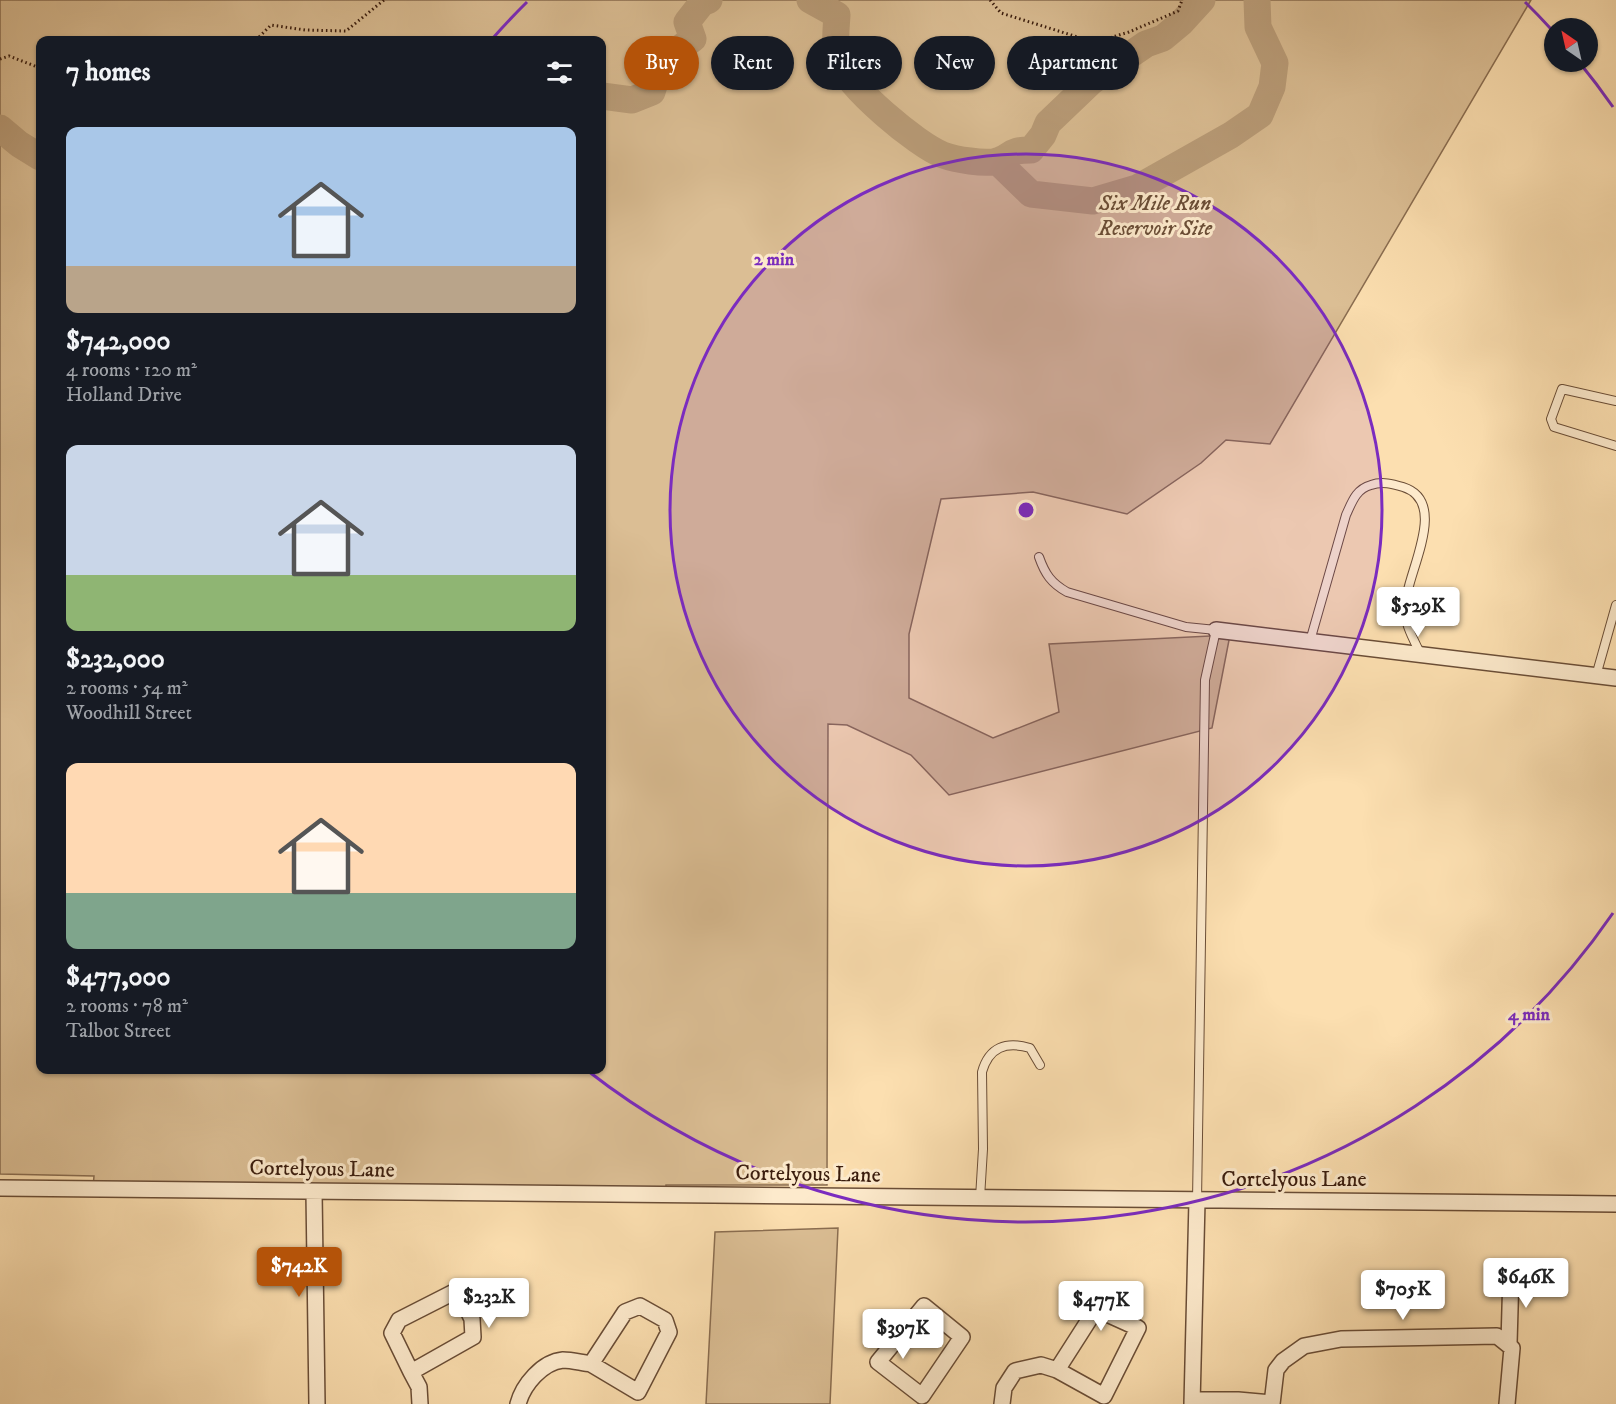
<!DOCTYPE html>
<html lang="en">
<head>
<meta charset="utf-8">
<style>
  body { margin:0; font-family:"IM FELL DW Pica",serif; background:#20242c; color:#f1f3f6; height:100vh; display:flex; flex-direction:column; font-size:22px; white-space:nowrap }
  * { box-sizing:border-box; margin:0 }
  p { font-size:20px; color:#9ea1a6 }
  .icon { flex:none; width:33px; height:33px; fill:none; stroke:currentColor; stroke-width:2; stroke-linecap:round; stroke-linejoin:round }
  .map { position:relative; flex:1; overflow:hidden }
  .drawer { position:absolute; left:36px; top:36px; width:570px; height:1038px; display:flex; flex-direction:column; background:#171b24; border-radius:12px; box-shadow:0 2px 4px #0004 }
  .drawer>* { flex:none }
  .top-card { position:absolute; left:624px; top:36px; width:570px; height:54px; display:flex; gap:12px }
  .needle { width:39px; rotate:326deg }
  .tools { position:absolute; left:1544px; top:18px; display:grid; gap:12px }
  .tools a { display:grid; place-items:center; width:54px; height:54px; border-radius:50%; background:#171b24; box-shadow:0 2px 4px #0004; font-size:30px }
  .price { position:absolute; translate:-50% -51px; padding:0 14px; border-radius:6px; background:#fff; color:#222; font-size:20px; line-height:39px; filter:drop-shadow(0 2px 3px #0008) }
  .price::after { content:''; position:absolute; left:50%; top:36px; width:18px; height:14px; margin-left:-9px; background:inherit; clip-path:polygon(0 0,100% 0,50% 100%) }
  .price.selected { background:#b45309; color:#fff }
  ul { padding:0; list-style:none }
  li { display:grid; align-content:center; gap:12px; height:318px; padding:0 30px }
  li span { display:grid; place-items:center; height:186px; border-radius:12px; color:#555 }
  li>.icon { margin-inline-start:auto }
  span .icon { width:108px; height:108px; fill:#fffc; stroke-width:1 }
  li b { font-size:26px }
  h2 { display:flex; justify-content:space-between; align-items:center; height:72px; padding:0 30px; font-size:26px }
  .tag { padding:0 21px; border-radius:27px; background:#171b24; box-shadow:0 2px 4px #0004; font-size:21px; line-height:54px }
  .tag.selected { background:#b45309; color:#fff }
  .map>svg:first-child { display:block }
  .green { fill:#dbbe94; stroke:#8a6d50; stroke-width:1.5; fill-rule:evenodd }
  .lines { fill:none; stroke-linecap:round; stroke-linejoin:round }
  .river { stroke:#ba9d79; stroke-width:27 }
  .service-casing { stroke:#6a4d36; stroke-width:10 }
  .minor-casing { stroke:#6a4d36; stroke-width:18 }
  .path { stroke:#3a1c0d; stroke-width:3; stroke-dasharray:1.5 3; stroke-linecap:butt }
  .service { stroke:#fdeacc; stroke-width:8 }
  .minor { stroke:#fdeacc; stroke-width:15 }
  .ring { fill:none; stroke:#7b2cbf; stroke-width:3 }
  .labels { text-anchor:middle; dominant-baseline:central; stroke-width:6; stroke-linejoin:round; paint-order:stroke }
  .park-label { font-size:22px; font-style:italic; fill:#6a4d36; stroke:#fdeacc }
  .street-label { font-size:22px; fill:#3a1c0d; stroke:#fdeacc }
  .centre { fill:#7b2cbf; stroke:#fdeacc; stroke-width:3 }
  .ring-label { font-size:18px; text-anchor:middle; font-weight:bold; fill:#7b2cbf; stroke:#fdeacc; stroke-width:6; stroke-linejoin:round; paint-order:stroke }
</style>
</head>
<body>
<div class="map">
<svg width="1616" height="1404" viewBox="0 0 1616 1404">
  <rect width="100%" height="100%" fill="#fcdfb0"/>
  <filter id="stains"><feTurbulence type="fractalNoise" baseFrequency=".00333" numOctaves="4"/><feColorMatrix values="0 0 0 0 .2 0 0 0 0 .09 0 0 0 0 .02 0 0 0 .5 -.17"/></filter>
  <radialGradient id="worn" r=".72"><stop offset=".6" stop-color="#630" stop-opacity="0"/><stop offset="1" stop-color="#630" stop-opacity=".3"/></radialGradient>
  <path class="green" d="M 0,0 L 1531,0 L 1270,444 L 1226,440 L 1201,463 L 1127,514 L 1033,492 L 941,499 L 909,634 L 909,698 L 993,738 L 1059,712 L 1049,644 L 1230,635 L 1212,728 L 949,795 L 911,755 L 847,725 L 828,724 L 827,1185 L 666,1185 L 666,1193 L 93,1188 L 94,1176 L 0,1174 ZM 40,40 L 602,40 L 602,1070 L 40,1070 Z
    M 838,1228 L 830,1404 L 706,1404 L 715,1232 Z"/>
  <g class="lines">
    <path class="river" d="M 810,0 L 837,15 C 836,31 834,45 839,61 C 848,87 917,145 943,155 C 951,158 962,160 970,161 C 977,162 991,163 998,161 C 1014,155 1008,150 1031,150 L 1043,135 L 1048,123 L 1092,81 L 1146,44 L 1163,38 L 1181,23 L 1202,0
      M 602,96 L 632,100 L 652,92 C 660,63 668,55 693,39 L 687,22 L 702,3 L 709,0
      M 0,128 L 19,144 L 40,157
      M 997,161 L 1031,194 L 1093,201 L 1137,188 L 1231,135 L 1260,115 L 1272,87 L 1275,63 L 1258,27 L 1257,0"/>
    <g class="service-casing">
      <path id="service" d="M 1616,401 L 1562,389 L 1551,419 L 1554,427 L 1616,446
        M 1039,557 C 1045,574 1051,583 1067,592 L 1186,627 L 1216,630 L 1205,680 L 1197,1201
        M 1310,641 L 1346,515 C 1352,502 1356,489 1371,485 C 1382,481 1393,484 1403,487 C 1451,502 1405,576 1405,607 C 1404,624 1414,640 1421,655
        M 1596,676 L 1616,605
        M 980,1198 L 983,1149 L 982,1072 C 989,1047 1006,1041 1030,1048 L 1040,1065"/>
    </g>
    <g class="minor-casing">
      <path id="minor" d="M 1216,630 L 1616,678
        M 0,1188 L 1616,1204
        M 314,1192 L 317,1404
        M 458,1290 L 472,1319 L 473,1337 L 411,1372 L 392,1333 L 399,1320 Z
        M 640,1306 L 665,1320 L 669,1332 L 638,1392 L 591,1364 L 625,1312 Z
        M 924,1306 L 962,1337 L 922,1396 L 878,1362 Z
        M 1096,1309 L 1138,1328 L 1104,1396 L 1057,1370 Z
        M 1509,1343 L 1511,1274
        M 411,1372 L 419,1387 L 420,1404
        M 1192,1400 L 1238,1400 L 1272,1403
        M 518,1404 C 523,1385 542,1362 563,1360 C 572,1360 582,1363 591,1364
        M 1002,1404 L 1004,1388 L 1015,1371 L 1041,1365 L 1057,1370
        M 1192,1404 L 1197,1201
        M 1272,1404 L 1276,1370 L 1283,1361 L 1304,1346 L 1341,1339 L 1497,1336 L 1512,1348 L 1507,1404"/>
    </g>
    <path class="path" d="M 990,0 L 1001,13 L 1084,39 L 1109,38 L 1129,32 L 1178,11 L 1182,0
      M 256,40 L 271,25 L 305,30 L 346,31 L 384,0
      M 0,59 L 9,56 L 40,68"/>
    <use href="#service" class="service"/>
    <use href="#minor" class="minor"/>
  </g>
  <circle cx="1026" cy="510" r="356" fill="#7b2cbf" fill-opacity=".12"/>
  <g class="ring">
    <circle cx="1026" cy="510" r="356"/>
    <path d="M1613 913A712 712 0 0 1 588 1071M493 38A712 712 0 0 1 527 2M1525 2A712 712 0 0 1 1551 29M1579 62A712 712 0 0 1 1613 107"/>
  </g>
  <g class="labels">
    <g class="park-label">
      <text x="1155" y="203">Six Mile Run<tspan x="1155" dy="25">Reservoir Site</tspan></text>
    </g>
    <g class="street-label">
      <text transform="translate(322 1169) rotate(1)">Cortelyous Lane</text>
      <text transform="translate(808 1174) rotate(1)">Cortelyous Lane</text>
      <text x="1294" y="1179">Cortelyous Lane</text>
    </g>
  </g>
  <circle cx="1026" cy="510" r="9" class="centre"/>
  <g class="ring-label">
    <text x="774" y="265">2 min</text>
    <text x="1529" y="1020">4 min</text>
  </g>
  <rect width="100%" height="100%" filter="url(#stains)"/>
  <rect width="100%" height="100%" fill="url(#worn)"/>
</svg>
<div class="tools">
<a><svg class="needle" viewBox="-14 -14 28 28"><path d="M0-13l5 13h-10z" fill="#e53935"/><path d="M0 13l5-13h-10z" fill="#9ea1a6"/></svg></a>
</div>
<b class="price" style="left:1418px;top:638px">$529K</b>
<b class="price selected" style="left:299px;top:1298px">$742K</b>
<b class="price" style="left:1526px;top:1309px">$646K</b>
<b class="price" style="left:1403px;top:1321px">$705K</b>
<b class="price" style="left:489px;top:1329px">$232K</b>
<b class="price" style="left:1101px;top:1332px">$477K</b>
<b class="price" style="left:903px;top:1360px">$397K</b>
<div class="top-card">
<a class="tag selected">Buy</a>
<a class="tag">Rent</a>
<a class="tag">Filters</a>
<a class="tag">New</a>
<a class="tag">Apartment</a>
</div>
<section class="drawer">
<h2>7 homes<svg class="icon" aria-label="filters" viewBox="0 0 24 24"><path d="M4 7h16M4 17h16"/><circle cx="9" cy="7" r="2"/><circle cx="15" cy="17" r="2"/></svg></h2>
<ul>
<li><span style="background:linear-gradient(#a9c7e8 75%,#b9a48a 0)"><svg class="icon" aria-label="home" viewBox="0 0 24 24"><path d="M3 11l9-7 9 7M6 9v11h12V9"/></svg></span><div><b>$742,000</b><p>4 rooms · 120 m²</p><p>Holland Drive</p></div></li>
<li><span style="background:linear-gradient(#c9d6e8 70%,#8fb573 0)"><svg class="icon" aria-label="home" viewBox="0 0 24 24"><path d="M3 11l9-7 9 7M6 9v11h12V9"/></svg></span><div><b>$232,000</b><p>2 rooms · 54 m²</p><p>Woodhill Street</p></div></li>
<li><span style="background:linear-gradient(#ffd9b3 70%,#7fa58c 0)"><svg class="icon" aria-label="home" viewBox="0 0 24 24"><path d="M3 11l9-7 9 7M6 9v11h12V9"/></svg></span><div><b>$477,000</b><p>2 rooms · 78 m²</p><p>Talbot Street</p></div></li>
</ul>
</section>
</div>
</body>
</html>
